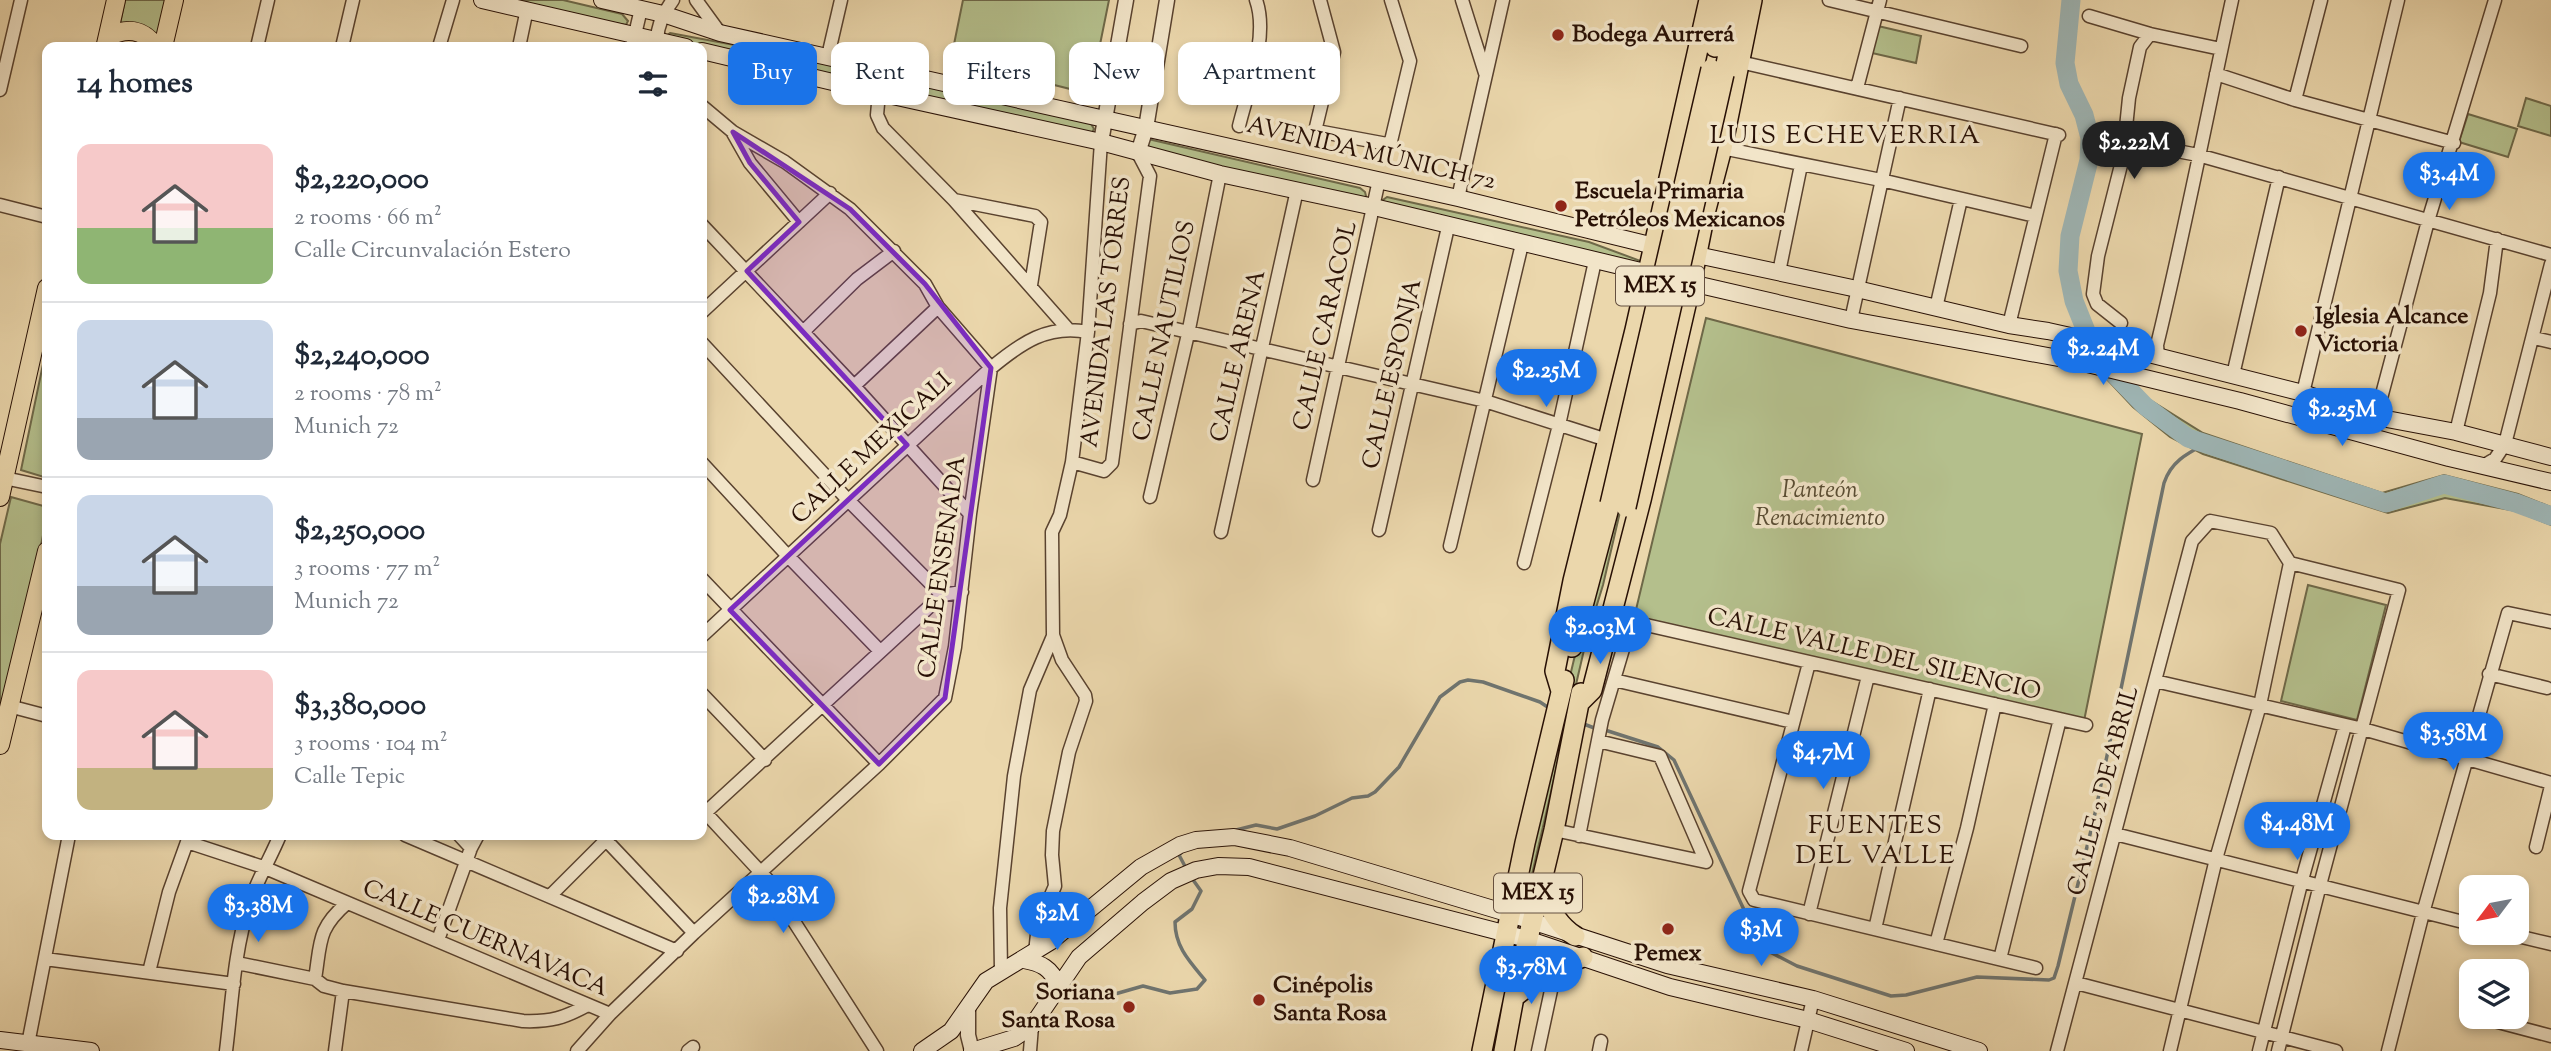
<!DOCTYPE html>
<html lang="en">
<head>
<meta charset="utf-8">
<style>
  body { margin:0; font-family:"Sorts Mill Goudy",serif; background:#f2f2f3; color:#1f2937; height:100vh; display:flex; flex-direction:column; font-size:26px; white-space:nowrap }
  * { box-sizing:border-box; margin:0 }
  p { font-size:23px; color:#747a83 }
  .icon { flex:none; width:38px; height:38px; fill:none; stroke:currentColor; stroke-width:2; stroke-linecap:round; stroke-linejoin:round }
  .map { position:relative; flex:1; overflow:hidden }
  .details { position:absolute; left:42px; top:42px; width:665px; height:798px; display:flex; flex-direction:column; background:#fff; border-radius:14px; box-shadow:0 4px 10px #0003 }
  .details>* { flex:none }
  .banner { position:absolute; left:728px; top:42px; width:665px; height:63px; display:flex; gap:14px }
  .needle { width:46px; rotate:238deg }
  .fabs { position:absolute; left:2459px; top:875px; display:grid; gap:14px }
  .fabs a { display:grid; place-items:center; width:70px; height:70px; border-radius:14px; background:#fff; box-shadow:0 4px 10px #0003; font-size:35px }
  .price { position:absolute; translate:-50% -60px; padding:0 16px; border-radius:24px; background:#1a73e8; color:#fff; font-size:23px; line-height:46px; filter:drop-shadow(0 2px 4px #0008) }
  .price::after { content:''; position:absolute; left:50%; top:42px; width:21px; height:16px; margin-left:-10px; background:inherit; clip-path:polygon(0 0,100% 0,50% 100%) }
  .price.selected { background:#222; color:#fff }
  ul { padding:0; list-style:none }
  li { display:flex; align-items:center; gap:21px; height:175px; padding:0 35px }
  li+li { border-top:2px solid #e0e1e3 }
  li span { display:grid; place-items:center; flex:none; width:196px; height:140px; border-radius:14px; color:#555 }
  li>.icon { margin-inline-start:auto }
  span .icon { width:84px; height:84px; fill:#fffc; stroke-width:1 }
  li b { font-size:30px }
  h2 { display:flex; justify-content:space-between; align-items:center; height:84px; padding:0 35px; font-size:30px }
  .tag { padding:0 24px; border-radius:14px; background:#fff; box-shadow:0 4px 10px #0003; font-size:24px; line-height:63px }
  .tag.selected { background:#1a73e8; color:#fff }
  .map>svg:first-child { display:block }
  .green { fill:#b4bf8c; stroke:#6e6848; stroke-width:2 }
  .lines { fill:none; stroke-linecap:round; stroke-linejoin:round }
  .stream { stroke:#6f746f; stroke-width:3.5 }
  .river { stroke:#9eb6b6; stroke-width:19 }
  .minor-casing { stroke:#59422f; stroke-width:15 }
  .tertiary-casing { stroke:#59422f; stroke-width:17 }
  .secondary-casing { stroke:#281005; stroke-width:18 }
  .primary-casing { stroke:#281005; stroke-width:20 }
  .trunk-casing { stroke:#281005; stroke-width:22 }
  .minor { stroke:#f2e5c9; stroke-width:12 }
  .tertiary { stroke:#f2e5c9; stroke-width:14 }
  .secondary { stroke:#f2e5c9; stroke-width:16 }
  .primary { stroke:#ebd7ac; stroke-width:18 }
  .trunk { stroke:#ebd7ac; stroke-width:19 }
  .trunk-bridge-casing { stroke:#281005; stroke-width:22; stroke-linecap:butt }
  .trunk-bridge { stroke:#ebd7ac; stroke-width:19 }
  .marked { fill:#7b2cbf; fill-opacity:0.2; stroke:#7b2cbf; stroke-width:5; stroke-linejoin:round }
  .poi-dot { fill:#8f2418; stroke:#f2e5c9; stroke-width:2.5 }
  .labels { text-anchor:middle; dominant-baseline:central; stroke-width:7; stroke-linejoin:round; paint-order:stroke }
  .shield { fill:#f2e5c9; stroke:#655040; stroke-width:2 }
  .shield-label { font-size:23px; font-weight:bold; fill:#281005 }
  .poi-label { font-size:24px; font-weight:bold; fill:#281005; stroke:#f2e5c9; text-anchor:start }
  .street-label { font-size:24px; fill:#281005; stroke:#f2e5c9 }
  .park-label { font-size:24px; font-style:italic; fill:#594d34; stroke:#f2e5c9 }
  .neighbourhood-label { font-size:26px; letter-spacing:2px; fill:#281005; stroke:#f2e5c9 }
</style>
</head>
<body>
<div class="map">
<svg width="2551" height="1051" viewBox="0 0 2551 1051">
  <rect width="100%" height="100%" fill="#ebd7ac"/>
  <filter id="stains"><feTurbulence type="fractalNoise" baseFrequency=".00286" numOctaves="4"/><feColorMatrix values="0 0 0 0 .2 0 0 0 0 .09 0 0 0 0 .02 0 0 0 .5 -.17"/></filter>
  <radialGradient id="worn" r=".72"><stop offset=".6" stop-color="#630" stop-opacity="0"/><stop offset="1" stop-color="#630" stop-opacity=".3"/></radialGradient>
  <path class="green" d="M 125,0 L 168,0 L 159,36 L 120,24 Z
    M 487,0 L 563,0 L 622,14 L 628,21 L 626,25 Z
    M 963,0 L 1109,0 L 1090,94 L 951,59 Z
    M 1878,26 L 1921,36 L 1916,63 L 1872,53 Z
    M 670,33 L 783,54 L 1090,122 L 1094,129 L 1091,134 L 702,47 L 686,47 L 666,36 Z
    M 2526,98 L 2551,106 L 2551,136 L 2518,126 Z
    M 2468,114 L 2517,129 L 2508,157 L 2459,142 Z
    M 1148,139 L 1360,188 L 1365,192 L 1367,200 L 1144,151 Z
    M 1387,197 L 1589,242 L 1646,263 L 1649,267 L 1380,207 L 1383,200 Z
    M 1706,318 L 2142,434 L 2084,721 L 1634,618 Z
    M 2088,336 L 2120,365 L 2147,398 L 2203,433 L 2382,493 L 2444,475 L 2518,494 L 2551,507 L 2551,525 L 2516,511 L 2445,498 L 2388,513 L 2203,454 L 2170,437 L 2133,407 L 2102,374 Z
    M 47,345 L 47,478 L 21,470 Z
    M 1622,457 L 1623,499 L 1603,585 L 1587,637 L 1523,913 L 1520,911 L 1557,731 Z
    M 11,497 L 47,507 L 47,515 L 25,627 L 0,730 L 0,544 Z
    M 2308,585 L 2386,605 L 2357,720 L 2281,701 Z"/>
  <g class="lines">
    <path class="stream" d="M 1581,723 L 1597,729
      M 1605,730 L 1658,747 L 1674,760 L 1753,929 L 1770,952 L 1797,966 L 1891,996 L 1906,995 L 1977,977 L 2049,980 L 2054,978 L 2058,966 L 2094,818 L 2164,483 C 2171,462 2186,454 2205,444
      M 1236,830 L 1256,825 L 1277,829 L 1315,816 L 1352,798 L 1368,796 L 1375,792 L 1399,767 L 1440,697 L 1460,682 L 1468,680 L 1483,682 L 1540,702 L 1549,708
      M 1181,853 L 1179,855 L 1187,870
      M 1068,995 L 1100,991 L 1115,994 L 1143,986 L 1170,993 L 1197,989 L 1205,980 C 1190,962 1175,947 1175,922 L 1192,909 L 1201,891 L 1191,877"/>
    <path class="river" d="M 2071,0 L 2065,63 L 2069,84 L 2084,115 L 2090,138 L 2089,160 L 2070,236 L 2068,271 L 2074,301 L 2088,336 L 2115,375 L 2145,406 L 2188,438 L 2386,503 L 2444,484 L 2516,503 L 2551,516"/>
    <g class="minor-casing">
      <path id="minor" d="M 696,0 L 720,33
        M 1320,0 L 1334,52 L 1316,127 L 1317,131 L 1387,144 L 1391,141 L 1410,61 L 1391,0
        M 1462,0 L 1485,73
        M 1829,0 L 2021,46
        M 2089,16 L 2150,34 L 2221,49
        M 257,47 L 268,0
        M 342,47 L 353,0
        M 439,47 L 453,0
        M 519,47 L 527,9
        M 632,47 L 641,9
        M 658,47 C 655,30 663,13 673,0
        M 828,56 L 841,0
        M 1740,62 L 2059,135
        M 2216,74 L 2295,100 L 2454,143
        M 1857,88 L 1880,0
        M 0,90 L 21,0
        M 879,93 L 877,115 L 883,128 L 954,200 L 1067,328
        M 2295,100 L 2321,0
        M 1239,126 C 1248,89 1269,36 1256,0
        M 733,133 L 750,163 L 799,222
        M 2125,141 L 2198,155 L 2551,255
        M 1722,148 L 1881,180 L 2035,216
        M 1458,198 L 1503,0
        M 954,200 L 1035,216 L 1041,222 L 1031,285
        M 0,205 L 47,217
        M 702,225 L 854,386 L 970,514
        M 1779,272 L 1801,165
        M 1936,308 L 1961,199
        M 702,312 L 830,193
        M 1851,320 L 1900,98
        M 2121,323 L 2097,304 L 2093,294 L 2098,256 L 2123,157 L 2129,98 L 2140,47 L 2150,34
        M 1130,324 L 1141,321 L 1485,401 L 1607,440
        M 2009,325 L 2056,134
        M 803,332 L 857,279 L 894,251
        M 2534,338 L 2551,342
        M 702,343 L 848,500 L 942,595
        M 2158,357 L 2157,345 C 2185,230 2207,115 2232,0
        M 2233,375 L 2279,177
        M 854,386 L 938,307
        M 2303,393 L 2398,0
        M 2376,417 L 2428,221 L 2495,0
        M 2456,432 L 2490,293 L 2497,239
        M 1072,462 L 1104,471 L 1112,463 L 1150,176 L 1138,153
        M 702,463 L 787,555 L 879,650
        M 2483,466 L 2495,459 L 2505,444 L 2551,264
        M 0,477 L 47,487
        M 1313,480 L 1379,180
        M 1150,497 L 1188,334 L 1220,174
        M 1379,530 L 1448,227
        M 1221,532 L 1297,190
        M 1450,546 L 1522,244
        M 1524,563 L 1559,425 L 1595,261
        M 702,579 L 879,764
        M 1611,617 L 2086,725
        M 702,636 L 991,368 C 1021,343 1048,324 1088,332
        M 1809,663 L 1749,891 L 1754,900 L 2036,968
        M 2489,674 L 2547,688
        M 1614,680 L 1793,722
        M 2155,681 L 2363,729 L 2551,783
        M 702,694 L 765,760
        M 9,706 L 47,716
        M 702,809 L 779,892 L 793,920 L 877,1051
        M 705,813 L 942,595 L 962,592
        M 1554,830 L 1706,862 L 1660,756 L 1598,741
        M 2115,834 L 2471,924
        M 405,835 L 677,951
        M 459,835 L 471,848
        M 1579,836 L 1602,720 L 1631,622
        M 606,840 L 694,933
        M 2536,847 L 2551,786
        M 550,896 L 611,835
        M 1809,914 L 1868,676
        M 1875,929 L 1930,689
        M 2505,933 L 2551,944
        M 438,940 L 471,848 L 478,835
        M 1936,944 L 1967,828 L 1995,704
        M 1035,953 L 1038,925 L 1055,886 L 1052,855 L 1053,831 L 1069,752 L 1086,701 L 1085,695 L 1062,660 L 1053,635 L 1052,532 L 1060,515 L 1072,462 L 1088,332 L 1101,142
        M 45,959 L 234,984
        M 2000,959 L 2060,719
        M 237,963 L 315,979 L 324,986 L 343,991 L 523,1021 C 551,1022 564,1018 588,1005
        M 1001,970 L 1000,908 L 1014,776 L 1030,690 L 1053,636
        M 149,972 L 169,892 L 187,842 L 263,867 L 610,1014
        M 315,979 C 321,942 317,929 347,903
        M 2076,983 L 2336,1051
        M 2469,1014 L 2471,1015
        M 2479,1017 L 2551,1036
        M 28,1044 L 69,835
        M 226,1051 C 232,1003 234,951 249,905 C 257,880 270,859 280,835
        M 335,1051 L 343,991
        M 577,1051 L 610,1014 L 694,933 L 879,764 L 945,698 L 955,647 L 970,514 L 991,368 L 938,307 L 925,284 L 850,209 L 785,162 L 733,132 L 702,106
        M 688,1051 L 693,1047
        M 1030,1051 L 1032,1026
        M 1538,1051 L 1556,967
        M 1599,1051 L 1601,1041
        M 1801,1051 L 1813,999
        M 2057,1051 L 2192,541 L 2210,521 L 2271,533 L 2290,563 L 2399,590 L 2320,885 L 2278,1051
        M 2170,1051 L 2216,859 L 2260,705 L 2290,563
        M 2259,1051 L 2302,880 L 2345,726
        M 2388,1051 L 2423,913 L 2508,613 L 2551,622"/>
    </g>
    <g class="tertiary-casing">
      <path id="tertiary" d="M 1101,142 L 1126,0
        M 1138,153 L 1146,128 L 1167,0
        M 968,1007 L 968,1035 L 972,1051"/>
    </g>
    <g class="secondary-casing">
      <path id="secondary" d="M 482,0 L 686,47
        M 602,0 L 663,14 L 720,33 L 1458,198 L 1654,246
        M 702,51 L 879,93 L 1101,142 L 1220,174 L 1374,207 L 1649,273
        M 1697,255 L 1857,289 L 2009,325 L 2048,331 L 2129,349 L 2303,393 L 2376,417 L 2456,432 L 2551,457
        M 1691,283 L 1851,320 L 2075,361 L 2240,401 L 2449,458 L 2551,482
        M 1024,960 C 1041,963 1051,968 1058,985
        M 0,1040 L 91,1051
        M 922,1051 L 951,1031 L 986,981 L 1050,942 L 1141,867 L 1180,845 L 1196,840 L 1234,837 L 1290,848 L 1510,914 L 1667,965 L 1813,999 L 1979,1051
        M 972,1051 L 1014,1038 L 1032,1026 L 1079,957 L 1143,902 L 1171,881 L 1196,870 L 1218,866 L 1249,867 L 1527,939 L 1670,987 L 1808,1020 L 1906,1051"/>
    </g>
    <g class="primary-casing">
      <path id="primary" d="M 108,37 C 127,27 143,29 156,47
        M 106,44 L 116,0
        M 163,47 L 174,0
        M 0,497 L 47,288
        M 0,745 L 47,551"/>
    </g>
    <g class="trunk-casing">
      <path id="trunk" d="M 1715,47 L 1725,0
        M 1724,74 L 1739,0
        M 1572,647 L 1610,504
        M 1561,691 L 1555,671 L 1573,581 L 1635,330 L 1709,0
        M 1579,703 L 1592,690 L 1641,500 L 1691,283 L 1705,213 L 1722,148 L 1752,0
        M 1539,888 C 1549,906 1557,925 1575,936
        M 1514,997 L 1548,971 L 1583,957
        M 1482,1051 L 1525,843 L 1564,680
        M 1504,1051 L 1514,997 L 1554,830 L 1581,693"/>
    </g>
    <use href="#minor" class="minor"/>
    <use href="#tertiary" class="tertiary"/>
    <use href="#secondary" class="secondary"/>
    <use href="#primary" class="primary"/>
    <use href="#trunk" class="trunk"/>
    <g class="trunk-bridge-casing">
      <path id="trunk-bridge" d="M 1610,504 L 1711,69
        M 1626,507 L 1724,74"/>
    </g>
    <use href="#trunk-bridge" class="trunk-bridge"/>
  </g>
  <path class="marked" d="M 733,132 L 850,209 L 925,284 L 991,368 L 945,698 L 879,764 L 730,610 L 907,445 L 747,271 L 799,222 L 750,163 Z"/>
  <g class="poi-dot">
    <circle cx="1558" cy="35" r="7"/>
    <circle cx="1561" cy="206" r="7"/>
    <circle cx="2301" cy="331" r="7"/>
    <circle cx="1668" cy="929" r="7"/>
    <circle cx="1259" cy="1000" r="7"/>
    <circle cx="1129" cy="1007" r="7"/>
  </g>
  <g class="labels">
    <g class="shield">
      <rect x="1616" y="266.5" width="88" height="39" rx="5"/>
      <rect x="1494" y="873.5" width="88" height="39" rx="5"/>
    </g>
    <g class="shield-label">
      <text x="1660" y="286">MEX 15</text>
      <text x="1538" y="893">MEX 15</text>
    </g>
    <g class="poi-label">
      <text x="1572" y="35">Bodega Aurrerá</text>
      <text x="1575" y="192">Escuela Primaria<tspan x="1575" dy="28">Petróleos Mexicanos</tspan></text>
      <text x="2315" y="317">Iglesia Alcance<tspan x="2315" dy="28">Victoria</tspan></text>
      <text x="1668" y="954" text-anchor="middle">Pemex</text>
      <text x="1273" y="986">Cinépolis<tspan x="1273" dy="28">Santa Rosa</tspan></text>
      <text x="1115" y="993" text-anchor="end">Soriana<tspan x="1115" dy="28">Santa Rosa</tspan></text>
    </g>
    <g class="street-label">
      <text transform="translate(1371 154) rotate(13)">AVENIDA MÚNICH 72</text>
      <text transform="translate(1107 312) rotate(-83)">AVENIDA LAS TORRES</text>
      <text transform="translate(1326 326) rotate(-77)">CALLE CARACOL</text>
      <text transform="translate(1165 331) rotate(-78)">CALLE NAUTILIOS</text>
      <text transform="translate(1239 356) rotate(-77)">CALLE ARENA</text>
      <text transform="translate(1393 374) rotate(-77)">CALLE ESPONJA</text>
      <text transform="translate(872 449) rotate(-43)">CALLE MEXICALI</text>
      <text transform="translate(943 567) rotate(-82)">CALLE ENSENADA</text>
      <text transform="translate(1874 655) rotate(13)">CALLE VALLE DEL SILENCIO</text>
      <text transform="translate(2104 791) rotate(-75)">CALLE 2 DE ABRIL</text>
      <text transform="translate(485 939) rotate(23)">CALLE CUERNAVACA</text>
    </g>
    <g class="park-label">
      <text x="1820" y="491">Panteón<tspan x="1820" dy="28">Renacimiento</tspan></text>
    </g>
    <g class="neighbourhood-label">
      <text x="1846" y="136">LUIS ECHEVERRIA</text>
      <text x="1876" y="826">FUENTES<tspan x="1876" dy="30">DEL VALLE</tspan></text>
    </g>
  </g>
  <rect width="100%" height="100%" filter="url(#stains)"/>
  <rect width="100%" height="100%" fill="url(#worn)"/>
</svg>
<div class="fabs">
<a><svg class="needle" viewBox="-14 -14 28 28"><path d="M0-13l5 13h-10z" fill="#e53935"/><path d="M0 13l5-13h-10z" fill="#747a83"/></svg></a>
<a><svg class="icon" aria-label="layers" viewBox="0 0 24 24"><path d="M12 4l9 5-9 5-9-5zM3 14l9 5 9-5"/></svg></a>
</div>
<b class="price selected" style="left:2134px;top:181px">$2.22M</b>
<b class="price" style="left:2449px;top:212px">$3.4M</b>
<b class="price" style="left:2103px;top:387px">$2.24M</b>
<b class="price" style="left:1546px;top:409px">$2.25M</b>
<b class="price" style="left:2342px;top:448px">$2.25M</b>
<b class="price" style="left:1600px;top:666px">$2.03M</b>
<b class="price" style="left:2453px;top:772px">$3.58M</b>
<b class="price" style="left:1823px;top:791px">$4.7M</b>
<b class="price" style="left:2297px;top:862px">$4.48M</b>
<b class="price" style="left:783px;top:935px">$2.28M</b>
<b class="price" style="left:258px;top:944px">$3.38M</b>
<b class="price" style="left:1057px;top:952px">$2M</b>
<b class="price" style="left:1761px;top:968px">$3M</b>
<b class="price" style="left:1531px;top:1006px">$3.78M</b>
<div class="banner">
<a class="tag selected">Buy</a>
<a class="tag">Rent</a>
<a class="tag">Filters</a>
<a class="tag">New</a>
<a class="tag">Apartment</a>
</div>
<section class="details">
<h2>14 homes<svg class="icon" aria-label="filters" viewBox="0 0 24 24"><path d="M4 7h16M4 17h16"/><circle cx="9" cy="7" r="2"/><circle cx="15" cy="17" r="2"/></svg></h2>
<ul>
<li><span style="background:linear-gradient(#f6c9c9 60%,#8fb573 0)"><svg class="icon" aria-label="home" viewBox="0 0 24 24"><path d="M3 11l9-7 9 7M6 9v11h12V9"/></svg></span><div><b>$2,220,000</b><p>2 rooms · 66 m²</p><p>Calle Circunvalación Estero</p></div></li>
<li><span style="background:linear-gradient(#c9d6e8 70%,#9aa5b1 0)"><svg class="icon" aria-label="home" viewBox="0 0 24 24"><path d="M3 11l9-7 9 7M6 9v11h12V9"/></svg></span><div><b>$2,240,000</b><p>2 rooms · 78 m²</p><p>Munich 72</p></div></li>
<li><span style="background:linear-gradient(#c9d6e8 65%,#9aa5b1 0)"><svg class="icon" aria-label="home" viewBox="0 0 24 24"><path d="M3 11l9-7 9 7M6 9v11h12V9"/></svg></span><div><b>$2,250,000</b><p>3 rooms · 77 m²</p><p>Munich 72</p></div></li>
<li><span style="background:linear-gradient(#f6c9c9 70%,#c2b280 0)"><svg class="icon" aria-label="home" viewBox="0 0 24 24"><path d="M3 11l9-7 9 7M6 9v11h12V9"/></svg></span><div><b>$3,380,000</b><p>3 rooms · 104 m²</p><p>Calle Tepic</p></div></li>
</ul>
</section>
</div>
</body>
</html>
